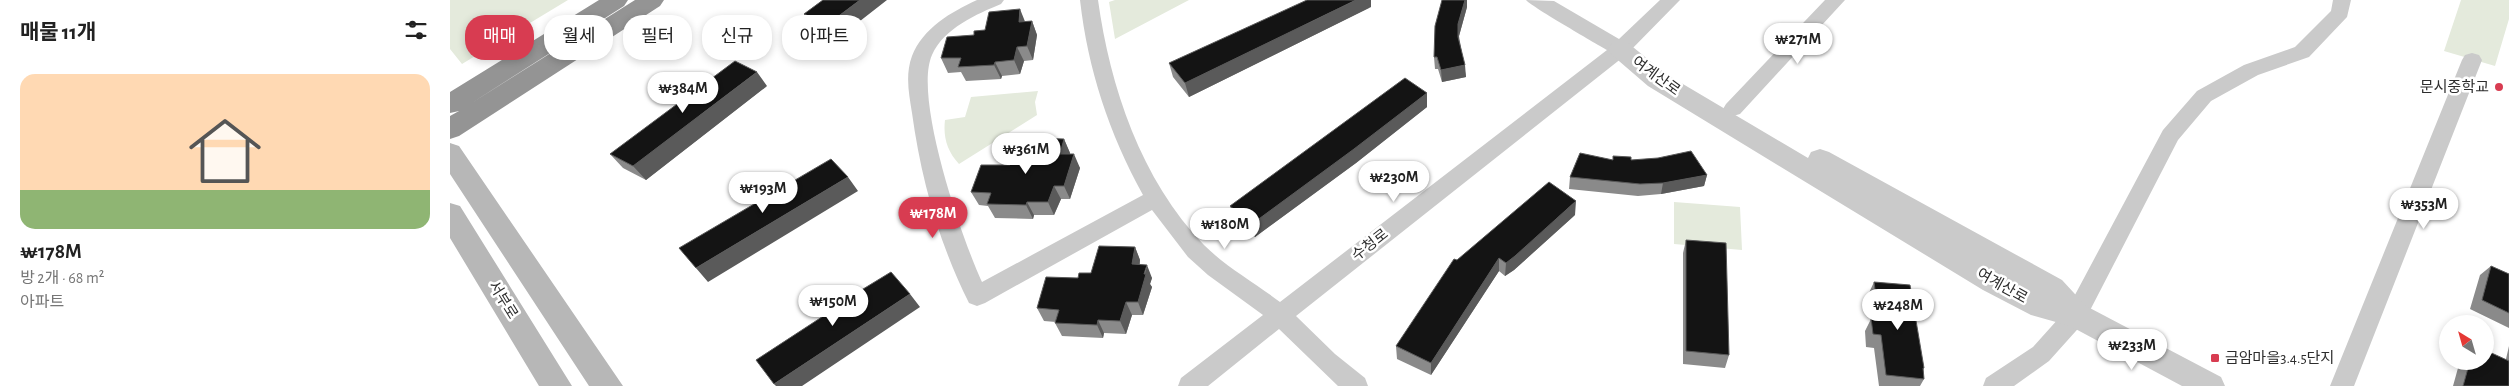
<!DOCTYPE html>
<html lang="ko">
<head>
<meta charset="utf-8">
<style>
  body { margin:0; font-family:"Alegreya Sans","Noto Sans KR",sans-serif; background:#f2f2f2; color:#222; height:100vh; display:flex; flex-direction:column; font-size:19px; white-space:nowrap }
  * { box-sizing:border-box; margin:0 }
  p { font-size:16px; color:#767676 }
  .icon { flex:none; width:28px; height:28px; fill:none; stroke:currentColor; stroke-width:2; stroke-linecap:round; stroke-linejoin:round }
  .map { position:relative; flex:1; overflow:hidden }
  .panel { display:flex; flex-direction:column; background:#fff; width:450px }
  .panel>* { flex:none }
  .hud { position:absolute; left:15px; top:15px; width:475px; height:45px; display:flex; gap:10px }
  .needle { width:32px; rotate:323deg }
  .controls { position:absolute; left:1989px; top:315px; display:grid; gap:10px }
  .controls a { display:grid; place-items:center; width:55px; height:55px; border-radius:50%; background:#fff; box-shadow:0 2px 8px #0003; font-size:25px }
  .price { position:absolute; translate:-50% -42px; padding:0 11px; border-radius:18px; background:#fff; color:#222; font-size:16px; line-height:32px; filter:drop-shadow(0 1px 2px #0008) }
  .price::after { content:''; position:absolute; left:50%; top:30px; width:15px; height:11px; margin-left:-8px; background:inherit; clip-path:polygon(0 0,100% 0,50% 100%) }
  .price.selected { background:#d83c51; color:#fff }
  ul { padding:0; list-style:none }
  li { display:grid; align-content:center; gap:10px; height:265px; padding:0 20px }
  li+li { border-top:1px solid #e0e0e0 }
  li span { display:grid; place-items:center; height:155px; border-radius:15px; color:#555 }
  li>.icon { margin-inline-start:auto }
  span .icon { width:90px; height:90px; fill:#fffc; stroke-width:1 }
  li b { font-size:21px }
  h2 { display:flex; justify-content:space-between; align-items:center; height:60px; padding:0 20px; font-size:21px }
  .pill { padding:0 18px; border-radius:20px; background:#fff; box-shadow:0 2px 8px #0003; font-size:18px; line-height:45px }
  .pill.selected { background:#d83c51; color:#fff }
  main { display:flex; flex:1; min-height:0 }
  .map>svg:first-child { display:block }
  .green { fill:#e4eadc }
  .lines { fill:none; stroke-linecap:round; stroke-linejoin:round }
  .minor { fill:#cacaca; fill-rule:evenodd }
  .tertiary { fill:#cacaca; fill-rule:evenodd }
  .secondary { fill:#b7b7b7; fill-rule:evenodd }
  .motorway { fill:#949494; fill-rule:evenodd }
  .wall { fill:#8a8a8a }
  .shaded-wall { fill:#5a5a5a }
  .building { fill:#141414; stroke:#5a5a5a }
  .poi-dot { fill:#d83c51; stroke:#fff; stroke-width:2 }
  .labels { text-anchor:middle; dominant-baseline:central; stroke-width:5; stroke-linejoin:round; paint-order:stroke }
  .street-label { font-size:15px; fill:#2d2d2d; stroke:#fff }
  .poi-label { font-size:15px; fill:#2d2d2d; stroke:#fff; text-anchor:end }
</style>
</head>
<body>
<main>
<section class="panel">
<h2>매물 11개<svg class="icon" aria-label="filters" viewBox="0 0 24 24"><path d="M4 7h16M4 17h16"/><circle cx="9" cy="7" r="2"/><circle cx="15" cy="17" r="2"/></svg></h2>
<ul>
<li><span style="background:linear-gradient(#ffd9b3 75%,#8fb573 0)"><svg class="icon" aria-label="home" viewBox="0 0 24 24"><path d="M3 11l9-7 9 7M6 9v11h12V9"/></svg></span><div><b>₩178M</b><p>방 2개 · 68 m²</p><p>아파트</p></div></li>
</ul>
</section>
<div class="map">
<svg width="2059" height="386" viewBox="0 0 2059 386">
  <rect width="100%" height="100%" fill="#fff"/>
  <path class="green" d="M 0,0 L 118,0 L 12,64 L 0,49 Z
    M 665,0 L 739,0 L 665,39 L 659,2 Z
    M 2011,0 L 2059,0 L 2059,19 L 2045,66 L 1994,51 Z
    M 588,91 L 585,102 L 587,115 L 509,164 C 497,151 493,137 495,120 L 515,117 L 521,97 Z
    M 1224,202 L 1290,207 L 1292,250 L 1224,244 Z"/>
  <g class="lines">
    <path class="minor" d="M 527,0 L 554,0 L 551,4 C 527,14 494,28 482,55 C 463,97 512,239 532,282 L 693,195 C 659,133 638,70 630,0 L 648,0 C 660,87 691,180 754,245 C 776,267 805,283 830,302 L 1157,50 C 1145,43 1079,5 1076,0 L 1104,1 L 1169,39 L 1210,0 L 1230,0 L 1177,54 L 846,316 L 885,354 L 915,378 L 918,386 L 888,386 L 829,329 L 758,386 L 728,386 L 731,378 L 813,315 L 758,275 L 738,257 L 702,210 L 535,303 L 527,306 L 519,303 C 489,243 471,179 462,113 C 459,94 455,75 462,56 C 473,28 501,12 527,0 Z
      M 1375,0 L 1395,0 L 1290,114 L 1283,116 L 1276,114 L 1273,109 L 1276,104 Z
      M 1883,0 L 1901,0 L 1897,17 L 1859,57 L 1808,75 L 1761,101 L 1728,140 L 1634,322 L 1599,361 L 1564,386 L 1533,386 L 1536,378 L 1583,347 L 1618,308 L 1713,130 L 1747,91 L 1794,65 L 1845,47 L 1881,11 Z
      M 2022,53 L 2029,55 L 2032,60 L 1904,386 L 1880,386 L 2012,60 L 2015,55 Z"/>
    <path class="tertiary" d="M 1170,41 L 1178,43 L 1216,74 L 1358,158 L 1361,152 L 1370,149 L 1379,152 L 1612,280 L 1636,306 L 1771,377 L 1775,386 L 1732,386 L 1620,326 L 1581,315 L 1533,290 L 1198,86 L 1162,55 L 1158,49 L 1162,43 Z"/>
    <path class="secondary" d="M 0,143 L 9,146 L 173,386 L 139,386 L 0,174 Z
      M 0,203 L 10,206 L 122,386 L 89,386 L 0,238 Z"/>
    <path class="motorway" d="M 149,0 L 178,0 L 174,6 L 20,104 L 185,0 L 214,0 L 210,6 L 9,136 L 0,139 L 0,116 L 9,111 L 0,113 L 0,92 Z"/>
  </g>
  <path class="wall" d="M 373,0 L 387,39 L 363,28 L 354,14 Z
    M 992,0 L 1017,0 L 1017,7 L 1009,36 L 1016,77 L 992,82 L 988,69 L 985,69 L 984,57 Z
    M 921,7 L 739,97 L 723,77 L 719,63 Z
    M 575,21 L 582,21 L 587,35 L 583,60 L 574,61 L 570,74 L 552,76 L 551,79 L 516,81 L 511,72 L 498,73 L 491,58 L 535,30 Z
    M 317,86 L 196,180 L 173,168 L 160,154 Z
    M 977,93 L 977,107 L 906,163 L 805,237 L 784,219 L 780,206 Z
    M 614,139 L 620,153 L 620,154 L 630,168 L 620,199 L 611,199 L 604,215 L 584,215 L 583,219 L 545,218 L 538,206 L 529,205 L 521,192 L 560,165 L 573,161 Z
    M 1163,160 L 1181,160 L 1257,175 L 1254,186 L 1211,194 L 1188,196 L 1119,189 L 1120,177 Z
    M 1125,215 L 1064,270 L 1055,276 L 1049,271 L 981,375 L 947,359 L 946,346 L 1007,260 Z
    M 1236,240 L 1279,355 L 1275,368 L 1233,364 L 1233,253 Z
    M 685,247 L 690,260 L 690,265 L 702,278 L 700,284 L 702,287 L 693,315 L 682,315 L 676,334 L 654,333 L 653,338 L 612,336 L 605,323 L 606,322 L 594,321 L 587,308 L 641,273 Z
    M 2041,266 L 2059,274 L 2059,328 L 2020,309 L 2030,275 Z
    M 1424,282 L 1474,368 L 1473,370 L 1474,379 L 1470,386 L 1429,386 L 1424,348 L 1416,347 L 1415,331 L 1421,319 L 1418,295 Z
    M 2059,346 L 2059,386 L 2003,386 L 2008,368 L 2017,361 L 2035,361 L 2056,359 Z"/>
  <path class="shaded-wall" d="M 410,0 L 437,0 L 387,39 L 378,24 Z
    M 906,0 L 921,0 L 921,7 L 739,97 L 735,83 Z
    M 1015,0 L 1017,0 L 1017,7 L 1009,36 L 1008,49 L 1008,24 Z
    M 570,9 L 576,24 L 569,22 Z
    M 582,21 L 587,35 L 583,60 L 577,46 Z
    M 567,47 L 574,61 L 570,74 L 564,60 Z
    M 545,62 L 552,76 L 551,79 L 544,65 Z
    M 1015,65 L 1016,77 L 992,82 L 991,70 Z
    M 307,72 L 317,86 L 196,180 L 183,166 Z
    M 977,93 L 977,107 L 906,163 L 805,237 L 802,224 Z
    M 614,139 L 620,153 L 616,168 L 610,154 Z
    M 624,154 L 630,168 L 620,199 L 614,186 Z
    M 1257,175 L 1254,186 L 1211,194 L 1213,183 Z
    M 398,177 L 408,191 L 258,282 L 246,268 Z
    M 604,186 L 611,199 L 604,215 L 598,202 Z
    M 1126,201 L 1125,215 L 1064,270 L 1055,276 L 1056,263 Z
    M 577,202 L 584,215 L 583,219 L 576,205 Z
    M 685,247 L 690,260 L 687,278 L 682,264 Z
    M 1049,258 L 1049,271 L 981,375 L 981,363 Z
    M 697,265 L 702,278 L 700,284 L 702,287 L 693,315 L 688,302 Z
    M 460,294 L 470,307 L 352,386 L 326,386 L 324,384 Z
    M 676,302 L 682,315 L 676,334 L 670,321 Z
    M 648,320 L 654,333 L 653,338 L 647,325 Z"/>
  <path class="building" d="M 373,0 L 410,0 L 378,24 L 354,14 Z
    M 857,0 L 906,0 L 735,83 L 719,63 Z
    M 992,0 L 1015,0 L 1008,24 L 1008,37 L 1015,65 L 991,70 L 987,57 L 984,57 L 985,26 Z
    M 570,9 L 569,22 L 582,21 L 577,46 L 567,47 L 564,60 L 545,62 L 544,65 L 508,67 L 511,58 L 491,58 L 497,37 L 524,35 L 524,31 L 535,30 L 539,12 Z
    M 285,61 L 307,72 L 183,166 L 160,154 Z
    M 955,78 L 977,93 L 904,149 L 802,224 L 780,206 Z
    M 581,138 L 614,139 L 610,154 L 624,154 L 614,186 L 604,186 L 598,202 L 577,202 L 576,205 L 537,204 L 541,193 L 521,192 L 531,165 L 560,165 L 562,161 L 573,161 Z
    M 1241,151 L 1257,175 L 1213,183 L 1190,184 L 1120,177 L 1130,153 L 1163,160 L 1163,156 L 1181,157 L 1181,160 L 1208,158 Z
    M 381,159 L 398,177 L 246,268 L 229,248 Z
    M 1099,182 L 1126,201 L 1065,256 L 1056,263 L 1049,258 L 981,363 L 946,346 L 1004,259 L 1007,260 Z
    M 1236,240 L 1276,243 L 1279,355 L 1236,351 Z
    M 649,246 L 685,247 L 682,264 L 697,265 L 694,274 L 696,274 L 688,302 L 676,302 L 670,321 L 648,320 L 647,325 L 605,323 L 609,310 L 587,308 L 596,277 L 628,278 L 629,273 L 641,273 Z
    M 2041,266 L 2059,274 L 2059,313 L 2032,300 Z
    M 441,272 L 460,294 L 324,384 L 306,360 L 378,313 L 377,311 Z
    M 1424,282 L 1460,285 L 1474,368 L 1473,368 L 1474,379 L 1436,375 L 1431,335 L 1423,334 L 1421,318 L 1429,319 Z
    M 2035,350 L 2059,361 L 2059,386 L 2013,386 L 2020,361 L 2025,361 L 2029,363 L 2029,361 L 2035,361 Z"/>
  <g class="poi-dot">
    <circle cx="2049" cy="87" r="5"/>
    <rect x="1760" y="353" width="10" height="10" rx="2.5"/>
  </g>
  <g class="labels">
    <g class="street-label">
      <text transform="translate(1206 76) rotate(36)">여계산로</text>
      <text transform="translate(920 245) rotate(-38)">수청로</text>
      <text transform="translate(1552 286) rotate(29)">여계산로</text>
      <text transform="translate(53 300) rotate(58)">서부로</text>
    </g>
    <g class="poi-label">
      <text x="2039" y="87">문시중학교</text>
      <text x="1775" y="358" text-anchor="start">금암마을3.4.5단지</text>
    </g>
  </g>
</svg>
<div class="controls">
<a><svg class="needle" viewBox="-14 -14 28 28"><path d="M0-13l5 13h-10z" fill="#e53935"/><path d="M0 13l5-13h-10z" fill="#767676"/></svg></a>
</div>
<b class="price" style="left:1348px;top:65px">₩271M</b>
<b class="price" style="left:233px;top:114px">₩384M</b>
<b class="price" style="left:576px;top:175px">₩361M</b>
<b class="price" style="left:944px;top:203px">₩230M</b>
<b class="price" style="left:313px;top:214px">₩193M</b>
<b class="price" style="left:1974px;top:230px">₩353M</b>
<b class="price selected" style="left:483px;top:239px">₩178M</b>
<b class="price" style="left:775px;top:250px">₩180M</b>
<b class="price" style="left:383px;top:327px">₩150M</b>
<b class="price" style="left:1448px;top:331px">₩248M</b>
<b class="price" style="left:1682px;top:371px">₩233M</b>
<div class="hud">
<a class="pill selected">매매</a>
<a class="pill">월세</a>
<a class="pill">필터</a>
<a class="pill">신규</a>
<a class="pill">아파트</a>
</div>
</div>
</main>
</body>
</html>
